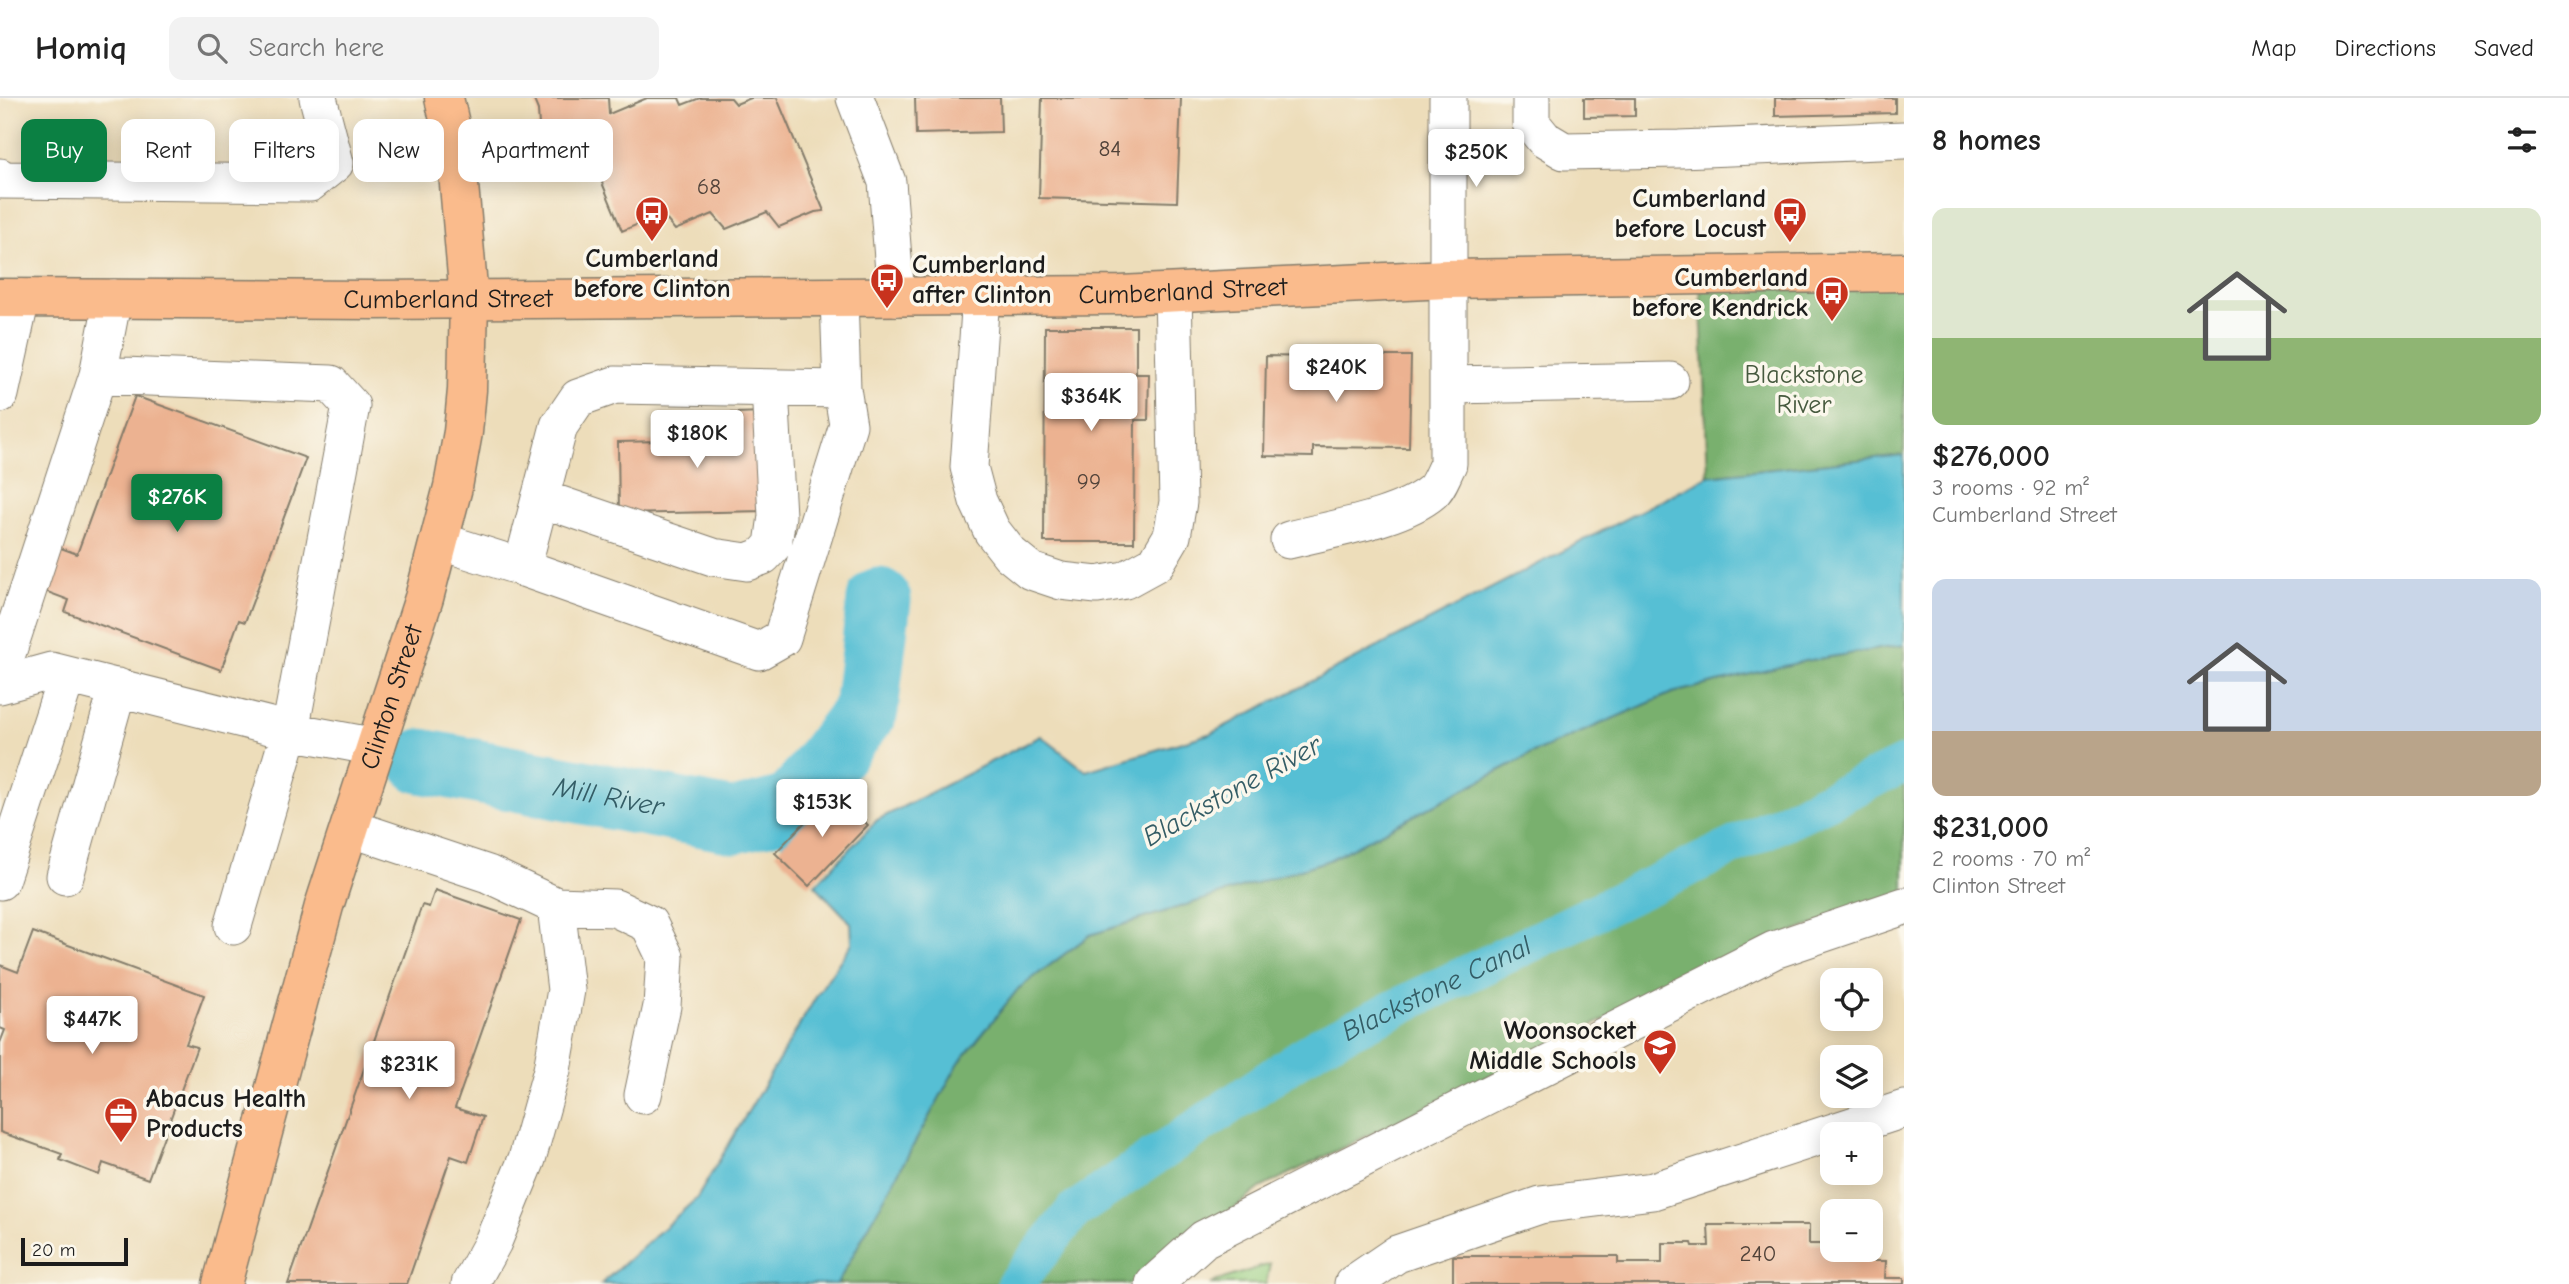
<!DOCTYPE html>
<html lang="en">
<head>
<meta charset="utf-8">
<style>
  body { margin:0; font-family:"Comic Neue",sans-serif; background:#f2f2f2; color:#222; height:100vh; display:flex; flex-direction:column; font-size:26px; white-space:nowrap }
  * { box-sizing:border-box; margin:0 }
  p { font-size:23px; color:#767676 }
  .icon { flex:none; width:38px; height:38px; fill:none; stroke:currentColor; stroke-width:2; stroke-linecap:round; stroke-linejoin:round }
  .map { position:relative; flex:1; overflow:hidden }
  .panel { display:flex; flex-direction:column; background:#fff; width:665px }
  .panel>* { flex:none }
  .hud { position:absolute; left:21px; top:21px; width:665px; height:63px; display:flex; gap:14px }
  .tools { position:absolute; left:1820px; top:870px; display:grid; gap:14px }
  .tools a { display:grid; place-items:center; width:63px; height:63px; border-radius:14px; background:#fff; box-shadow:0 4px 18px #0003; font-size:35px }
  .scale { position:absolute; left:21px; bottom:18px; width:107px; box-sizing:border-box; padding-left:7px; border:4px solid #1c1c1c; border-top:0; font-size:19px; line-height:24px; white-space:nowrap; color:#1c1c1c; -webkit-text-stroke:5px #fbf7ec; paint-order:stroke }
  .price { position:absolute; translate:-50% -60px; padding:0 16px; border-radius:7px; background:#fff; color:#222; font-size:23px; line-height:46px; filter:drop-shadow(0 2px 4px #0008) }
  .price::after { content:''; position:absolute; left:50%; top:42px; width:21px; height:16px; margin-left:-10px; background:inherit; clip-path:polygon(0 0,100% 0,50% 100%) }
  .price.on { background:#0b8043; color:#fff }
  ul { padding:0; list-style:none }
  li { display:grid; align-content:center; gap:14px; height:371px; padding:0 28px }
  li span { display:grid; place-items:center; height:217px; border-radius:14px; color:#555 }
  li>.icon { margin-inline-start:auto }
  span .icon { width:126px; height:126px; fill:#fffc; stroke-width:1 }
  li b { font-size:30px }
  h2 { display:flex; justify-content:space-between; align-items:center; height:84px; padding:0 28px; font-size:30px }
  .pill { padding:0 24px; border-radius:14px; background:#fff; box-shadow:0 4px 18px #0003; font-size:24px; line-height:63px }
  .pill.on { background:#0b8043; color:#fff }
  header { display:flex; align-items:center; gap:42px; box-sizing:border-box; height:98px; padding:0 35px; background:#fff; border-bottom:2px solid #e0e0e0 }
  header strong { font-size:33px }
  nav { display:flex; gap:38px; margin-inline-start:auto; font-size:24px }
  .search { width:490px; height:63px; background:#f2f2f2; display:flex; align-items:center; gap:18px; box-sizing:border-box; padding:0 24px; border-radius:14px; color:#767676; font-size:26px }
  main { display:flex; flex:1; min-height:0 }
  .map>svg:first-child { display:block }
  .green { fill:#97cd7f; stroke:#5a744e; stroke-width:2 }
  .forest { fill:#79b06e; stroke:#4a6645; stroke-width:2 }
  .water { fill:#57bfd4; stroke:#3a6e78; stroke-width:2 }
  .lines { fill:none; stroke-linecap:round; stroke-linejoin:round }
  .canal { stroke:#57bfd4; stroke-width:38 }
  .river { stroke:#57bfd4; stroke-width:65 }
  .building { fill:#ecb291 }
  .minor-casing { stroke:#847c6b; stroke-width:39 }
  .major-casing { stroke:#847c6b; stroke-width:41 }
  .minor { stroke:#fff; stroke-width:37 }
  .major { stroke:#fabb8c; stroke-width:38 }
  .labels { text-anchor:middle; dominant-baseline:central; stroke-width:7; stroke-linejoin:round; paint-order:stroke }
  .number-label { font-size:23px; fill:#504239 }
  .poi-label { font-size:26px; font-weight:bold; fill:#1c1c1c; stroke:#fbf7ec; text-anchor:end }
  .street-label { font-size:26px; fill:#1c1c1c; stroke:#fbf7ec }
  .park-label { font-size:26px; fill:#475a3f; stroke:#fbf7ec }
  .water-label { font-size:28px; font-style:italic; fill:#345d66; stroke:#fbf7ec }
</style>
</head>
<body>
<header>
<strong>Homiq</strong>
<div class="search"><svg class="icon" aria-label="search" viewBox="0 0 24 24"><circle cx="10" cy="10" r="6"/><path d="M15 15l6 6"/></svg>Search here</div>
<nav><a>Map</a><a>Directions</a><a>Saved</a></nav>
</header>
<main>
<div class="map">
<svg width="1904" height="1186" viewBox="0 0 1904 1186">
  <rect width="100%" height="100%" fill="#fbf7ec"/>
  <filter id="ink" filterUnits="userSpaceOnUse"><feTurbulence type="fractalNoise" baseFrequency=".0143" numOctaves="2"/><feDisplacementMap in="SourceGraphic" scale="14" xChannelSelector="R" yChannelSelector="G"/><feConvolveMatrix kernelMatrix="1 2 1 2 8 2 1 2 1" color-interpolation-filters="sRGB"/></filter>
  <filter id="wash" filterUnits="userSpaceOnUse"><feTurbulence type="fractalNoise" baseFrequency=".00686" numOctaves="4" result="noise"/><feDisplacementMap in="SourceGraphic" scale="28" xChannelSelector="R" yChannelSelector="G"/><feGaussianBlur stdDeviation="1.57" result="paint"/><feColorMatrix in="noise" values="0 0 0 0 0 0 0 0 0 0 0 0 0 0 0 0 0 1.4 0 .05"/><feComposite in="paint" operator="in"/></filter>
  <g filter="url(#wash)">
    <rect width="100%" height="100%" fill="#edddba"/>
    <path class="green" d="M 1270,1166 L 1266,1186 L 1212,1186 L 1217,1183 Z"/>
    <path class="forest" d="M 1904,181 L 1904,357 L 1708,378 L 1700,183 Z
      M 1904,547 L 1904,797 L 1765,843 L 1260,1090 L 1139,1186 L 837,1186 L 958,966 L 1018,891 L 1090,837 L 1329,762 L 1533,655 L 1672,595 L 1805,563 Z"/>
    <path class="water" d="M 1904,357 L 1904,547 L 1805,563 L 1672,595 L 1533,655 L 1329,762 L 1090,837 L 1018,891 L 958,966 L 837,1186 L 601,1186 L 697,1100 L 819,894 L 852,845 L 851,825 L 815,787 L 877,722 L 1041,638 L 1086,673 L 1212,635 L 1708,378 Z"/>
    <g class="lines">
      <path class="canal" id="s1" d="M 1015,1186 L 1074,1113 L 1319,947 L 1904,666"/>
      <g class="river">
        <path id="s2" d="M 421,663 L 735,723 L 793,708"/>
        <path d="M 805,723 L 793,708 L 866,612 L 879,502"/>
      </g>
    </g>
    <g id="blocks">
      <path class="building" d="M 533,0 L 608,0 L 609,16 L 647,0 L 679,0 L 682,7 L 700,0 L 731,0 L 736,6 L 751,0 L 777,0 L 824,113 L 815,114 L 779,129 L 767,114 L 726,131 L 713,116 L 675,132 L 662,116 L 622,133 L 584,41 L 557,63 L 532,32 L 539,27 L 538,12 Z
        M 915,0 L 1000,0 L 1001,34 L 916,36 Z
        M 1042,0 L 1181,0 L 1177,104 L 1039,100 Z
        M 1584,0 L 1635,0 L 1635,18 L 1584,19 Z
        M 1775,0 L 1895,0 L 1895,15 L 1775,18 Z
        M 1045,229 L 1136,229 L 1136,276 L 1149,276 L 1148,322 L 1135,322 L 1134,444 L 1044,444 Z
        M 1266,258 L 1366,260 L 1367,258 L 1411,258 L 1409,350 L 1313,349 L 1313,359 L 1264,358 Z
        M 135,298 L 306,360 L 245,524 L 239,522 L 221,572 L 65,514 L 69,502 L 34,489 L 50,446 L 77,456 Z
        M 763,314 L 765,413 L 619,416 L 618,344 L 707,342 L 706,316 Z
        M 834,694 L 868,727 L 809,788 L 775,755 Z
        M 435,792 L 521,822 L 455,1010 L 483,1019 L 468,1064 L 451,1058 L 407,1186 L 288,1186 L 422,807 L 429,809 Z
        M 33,834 L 204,897 L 186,946 L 197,949 L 148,1081 L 103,1065 L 99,1077 L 60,1062 L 62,1056 L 0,1034 L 0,945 L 5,932 L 0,930 L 0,867 L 18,874 Z
        M 1708,1127 L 1809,1127 L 1809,1146 L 1824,1146 L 1825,1143 L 1832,1143 L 1832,1152 L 1854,1152 L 1854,1163 L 1886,1163 L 1885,1180 L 1904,1180 L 1904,1186 L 1453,1186 L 1453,1158 L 1618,1158 L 1618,1165 L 1662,1165 L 1662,1145 L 1692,1145 L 1693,1148 L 1709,1148 Z"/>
    </g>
  </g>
  <g filter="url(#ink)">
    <use href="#blocks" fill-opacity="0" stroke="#847c6b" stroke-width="2"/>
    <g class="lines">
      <g class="minor-casing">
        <path id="minor" d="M 855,0 L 887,84 L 896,199
          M 1531,0 L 1531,25 L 1544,41 L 1564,53 L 1679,51 L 1904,42
          M 0,79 L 2,82 L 310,85 L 335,65 L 318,0
          M 981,198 L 969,369 L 978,403 L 992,433 L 1010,456 L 1031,473 L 1061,483 L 1097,487 L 1125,482 L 1156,465 L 1172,438 L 1178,404 L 1173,195
          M 98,277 L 331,286 L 351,308 L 290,633 L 233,828
          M 1448,287 L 1670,283
          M 0,296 L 21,200
          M 540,400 L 713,459 L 747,464 L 763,458 L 773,447 L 777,418 L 770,290
          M 1289,442 C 1330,431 1400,421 1432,394 C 1439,388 1443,375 1448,366 L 1448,0
          M 439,443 L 515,467 L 759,553 L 782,540 L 848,327 L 842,291 L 839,199
          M 522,470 L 559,328 L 578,300 L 615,287 L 842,291
          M 0,577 L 98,277 L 113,200
          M 0,587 L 51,573 L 290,633 L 376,649
          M 350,730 L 488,776 L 556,808 L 566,892 L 552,972 L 527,1061 L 493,1144 L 470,1186
          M 65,778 L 118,589
          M 0,783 L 67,577
          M 556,808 L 615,810 L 649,826 L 665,859 L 662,908 L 643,997
          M 1154,1186 L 1204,1141 L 1774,852 L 1904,808
          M 1353,1186 L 1397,1156 L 1540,1107 L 1653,1093 L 1904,1011"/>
      </g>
      <g class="major-casing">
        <g id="major">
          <path id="s3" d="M 0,200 L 373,202 L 1120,197 L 1447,181 L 1904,174"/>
          <path id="s4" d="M 222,1186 L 324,808 L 424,500 L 453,389 L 463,334 L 467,292 L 469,201 L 456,52 L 444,0"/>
        </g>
      </g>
      <use href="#minor" class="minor"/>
      <use href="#major" class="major"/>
    </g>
  </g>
  <defs>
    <g id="bus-pin" transform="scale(1.75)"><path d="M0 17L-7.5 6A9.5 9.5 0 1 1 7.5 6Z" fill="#c8321e" stroke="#fbf7ec"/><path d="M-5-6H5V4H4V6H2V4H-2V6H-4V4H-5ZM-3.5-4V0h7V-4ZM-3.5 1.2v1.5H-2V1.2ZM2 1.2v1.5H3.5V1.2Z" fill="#fff"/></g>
    <g id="school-pin" transform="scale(1.75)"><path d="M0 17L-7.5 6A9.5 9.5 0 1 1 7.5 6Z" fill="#c8321e" stroke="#fbf7ec"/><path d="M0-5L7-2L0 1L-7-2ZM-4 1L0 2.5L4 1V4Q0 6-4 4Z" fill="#fff"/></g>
    <g id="office-pin" transform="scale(1.75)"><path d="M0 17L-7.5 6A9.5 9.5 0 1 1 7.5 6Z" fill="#c8321e" stroke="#fbf7ec"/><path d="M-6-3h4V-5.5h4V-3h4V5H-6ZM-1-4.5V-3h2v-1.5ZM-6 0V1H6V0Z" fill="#fff"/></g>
  </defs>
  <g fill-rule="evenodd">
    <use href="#bus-pin" x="652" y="115"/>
    <use href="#bus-pin" x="1790" y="116"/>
    <use href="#bus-pin" x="887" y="182"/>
    <use href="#bus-pin" x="1832" y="195"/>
    <use href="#school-pin" x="1660" y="948"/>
    <use href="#office-pin" x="121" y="1016"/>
  </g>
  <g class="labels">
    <g class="number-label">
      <text x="1110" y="50">84</text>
      <text x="709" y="88">68</text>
      <text x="1089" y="383">99</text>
      <text x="1758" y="1155">240</text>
    </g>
    <g class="poi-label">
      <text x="1766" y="101">Cumberland<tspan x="1766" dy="30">before Locust</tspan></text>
      <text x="652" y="161" text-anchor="middle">Cumberland<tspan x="652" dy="30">before Clinton</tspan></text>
      <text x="912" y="167" text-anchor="start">Cumberland<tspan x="912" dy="30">after Clinton</tspan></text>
      <text x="1808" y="180">Cumberland<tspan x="1808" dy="30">before Kendrick</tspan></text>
      <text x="1636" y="933">Woonsocket<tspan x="1636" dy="30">Middle Schools</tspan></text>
      <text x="146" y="1001" text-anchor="start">Abacus Health<tspan x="146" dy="30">Products</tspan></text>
    </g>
    <g class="street-label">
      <text stroke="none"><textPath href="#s3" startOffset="1183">Cumberland Street</textPath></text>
      <text stroke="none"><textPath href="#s3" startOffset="448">Cumberland Street</textPath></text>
      <text stroke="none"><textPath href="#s4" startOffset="611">Clinton Street</textPath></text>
    </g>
    <g class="park-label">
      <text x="1804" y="277">Blackstone<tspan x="1804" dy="30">River</tspan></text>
    </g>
    <g class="water-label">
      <text transform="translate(1232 693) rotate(-29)">Blackstone River</text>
      <text stroke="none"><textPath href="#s2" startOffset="191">Mill River</textPath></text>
      <text stroke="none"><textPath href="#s1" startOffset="520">Blackstone Canal</textPath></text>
    </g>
  </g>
</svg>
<div class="tools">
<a><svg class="icon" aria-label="locate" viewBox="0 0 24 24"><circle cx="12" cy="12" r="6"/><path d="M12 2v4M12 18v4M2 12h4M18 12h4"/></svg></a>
<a><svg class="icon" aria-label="layers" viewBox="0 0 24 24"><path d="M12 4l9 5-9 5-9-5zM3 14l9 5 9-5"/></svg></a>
<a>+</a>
<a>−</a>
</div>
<div class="scale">20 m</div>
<b class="price" style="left:1476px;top:91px">$250K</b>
<b class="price" style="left:1336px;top:306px">$240K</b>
<b class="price" style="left:1091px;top:335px">$364K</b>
<b class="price" style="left:697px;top:372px">$180K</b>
<b class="price on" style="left:177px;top:436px">$276K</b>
<b class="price" style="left:822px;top:741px">$153K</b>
<b class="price" style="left:92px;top:958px">$447K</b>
<b class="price" style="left:409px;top:1003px">$231K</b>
<div class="hud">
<a class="pill on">Buy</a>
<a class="pill">Rent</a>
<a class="pill">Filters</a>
<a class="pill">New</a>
<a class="pill">Apartment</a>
</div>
</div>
<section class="panel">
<h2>8 homes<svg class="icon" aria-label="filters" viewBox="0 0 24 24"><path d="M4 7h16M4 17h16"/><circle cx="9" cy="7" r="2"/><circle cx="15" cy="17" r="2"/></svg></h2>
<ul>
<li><span style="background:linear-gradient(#dfe7d0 60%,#8fb573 0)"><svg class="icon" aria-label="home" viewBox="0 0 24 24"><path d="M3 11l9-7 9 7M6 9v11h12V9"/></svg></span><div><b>$276,000</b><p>3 rooms · 92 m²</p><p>Cumberland Street</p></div></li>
<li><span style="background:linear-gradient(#c9d6e8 70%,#b9a48a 0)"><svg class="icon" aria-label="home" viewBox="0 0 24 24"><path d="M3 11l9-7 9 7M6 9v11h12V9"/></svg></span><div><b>$231,000</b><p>2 rooms · 70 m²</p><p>Clinton Street</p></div></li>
</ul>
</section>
</main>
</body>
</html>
